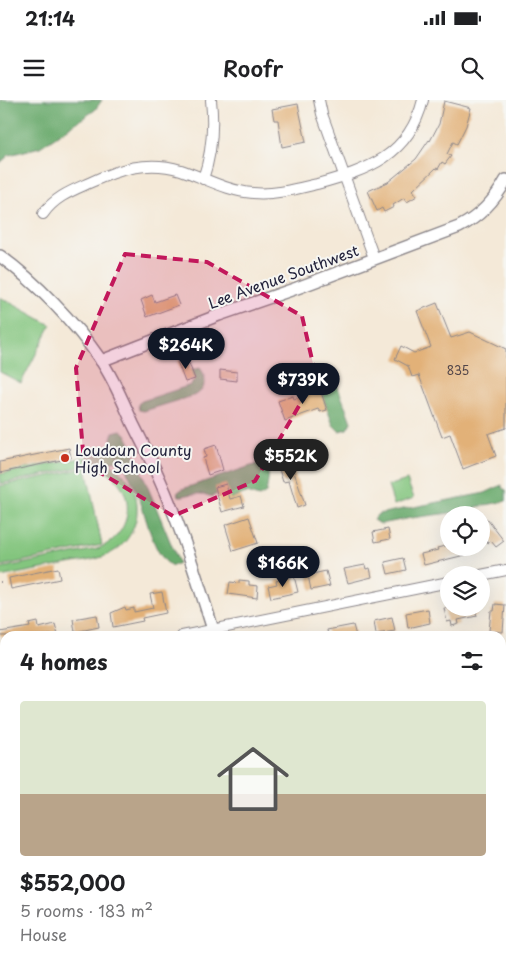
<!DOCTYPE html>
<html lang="en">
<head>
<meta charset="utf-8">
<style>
  body { margin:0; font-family:"Playpen Sans",sans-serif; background:#f6f6f6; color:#202124; height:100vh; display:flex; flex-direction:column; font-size:19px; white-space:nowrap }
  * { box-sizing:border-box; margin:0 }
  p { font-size:16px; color:#757577 }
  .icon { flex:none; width:28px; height:28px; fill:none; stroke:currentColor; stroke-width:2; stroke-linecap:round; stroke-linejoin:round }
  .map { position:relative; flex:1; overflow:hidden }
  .details { position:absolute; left:0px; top:531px; width:506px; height:336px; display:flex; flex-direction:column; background:#fff; border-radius:15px 15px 0 0; box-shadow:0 5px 20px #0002 }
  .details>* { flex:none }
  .fabs { position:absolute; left:440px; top:406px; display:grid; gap:10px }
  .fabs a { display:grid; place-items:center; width:50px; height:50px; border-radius:50%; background:#fff; box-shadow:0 5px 20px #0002; font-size:25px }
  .price { position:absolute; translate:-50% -42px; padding:0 11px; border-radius:18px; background:#111827; color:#fff; font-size:16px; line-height:32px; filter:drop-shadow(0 1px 2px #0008) }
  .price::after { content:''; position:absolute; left:50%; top:30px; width:15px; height:11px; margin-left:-8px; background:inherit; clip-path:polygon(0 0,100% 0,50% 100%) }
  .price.on { background:#222; color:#fff }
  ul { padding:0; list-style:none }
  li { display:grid; align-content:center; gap:10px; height:265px; padding:0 20px }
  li+li { border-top:1px solid #e0e0e0 }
  li span { display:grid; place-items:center; height:155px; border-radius:5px; color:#555 }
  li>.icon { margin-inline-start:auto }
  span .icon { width:90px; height:90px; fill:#fffc; stroke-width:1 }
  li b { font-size:21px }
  h2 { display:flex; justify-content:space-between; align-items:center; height:60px; padding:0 20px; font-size:21px }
  .status { display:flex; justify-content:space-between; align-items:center; height:35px; padding:0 25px; background:#fff; direction:ltr }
  .status svg { height:14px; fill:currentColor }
  header { display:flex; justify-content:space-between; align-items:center; height:65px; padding:0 20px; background:#fff; font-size:22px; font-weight:600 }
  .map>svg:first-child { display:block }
  .green { fill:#83c57e; stroke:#52745c }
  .forest { fill:#6aaa6d; stroke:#466654 }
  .building { fill:#e2b178 }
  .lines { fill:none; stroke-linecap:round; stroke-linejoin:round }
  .minor-casing { stroke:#8b868a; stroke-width:12 }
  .tertiary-casing { stroke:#8b868a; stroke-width:14 }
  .motorway-casing { stroke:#8b868a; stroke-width:20 }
  .path { stroke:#8b868a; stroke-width:2; stroke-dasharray:1 4; stroke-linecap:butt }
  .minor { stroke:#fff; stroke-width:10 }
  .tertiary { stroke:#fff; stroke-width:11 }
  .motorway { stroke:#fff; stroke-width:18 }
  .marked { fill:#c2185b; fill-opacity:0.2; stroke:#c2185b; stroke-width:4; stroke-dasharray:10 6; stroke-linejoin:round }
  .poi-dot { fill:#c8321e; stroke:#f6f6f2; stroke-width:2 }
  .labels { text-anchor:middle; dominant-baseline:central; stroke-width:4; stroke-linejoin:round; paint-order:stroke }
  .number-label { font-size:12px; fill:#52464a }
  .street-label { font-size:15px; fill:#22223b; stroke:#f6f6f2 }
  .poi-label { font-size:15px; fill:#22223b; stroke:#f6f6f2; text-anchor:start }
</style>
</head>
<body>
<div class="status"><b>21:14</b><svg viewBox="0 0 49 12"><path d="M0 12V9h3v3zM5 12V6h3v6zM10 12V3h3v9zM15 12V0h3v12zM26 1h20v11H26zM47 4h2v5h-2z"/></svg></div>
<header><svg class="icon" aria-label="menu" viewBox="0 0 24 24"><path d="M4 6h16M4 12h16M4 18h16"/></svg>Roofr<svg class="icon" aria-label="search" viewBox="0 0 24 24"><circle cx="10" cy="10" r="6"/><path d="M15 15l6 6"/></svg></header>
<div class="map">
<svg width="506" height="867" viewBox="0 0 506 867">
  <rect width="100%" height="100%" fill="#f6f6f2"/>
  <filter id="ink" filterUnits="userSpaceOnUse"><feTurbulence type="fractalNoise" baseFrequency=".02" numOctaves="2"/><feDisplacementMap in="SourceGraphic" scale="10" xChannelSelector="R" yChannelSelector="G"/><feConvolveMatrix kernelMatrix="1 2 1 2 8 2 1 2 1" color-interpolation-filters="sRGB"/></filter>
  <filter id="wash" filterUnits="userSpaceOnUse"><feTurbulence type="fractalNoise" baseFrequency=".0096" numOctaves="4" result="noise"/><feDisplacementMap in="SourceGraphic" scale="20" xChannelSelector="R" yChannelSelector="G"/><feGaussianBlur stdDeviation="1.12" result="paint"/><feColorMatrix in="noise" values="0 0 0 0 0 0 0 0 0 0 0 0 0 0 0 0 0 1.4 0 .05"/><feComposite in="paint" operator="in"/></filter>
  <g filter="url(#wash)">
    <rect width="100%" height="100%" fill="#f4e9d8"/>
    <path class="green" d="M 0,197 L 51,225 L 21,283 L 0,272 Z
      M 116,351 L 118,360 L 107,362 C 124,372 137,386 137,407 C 138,424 129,441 116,450 C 102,460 84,461 68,464 C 45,468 23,473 0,477 L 0,468 L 97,449 C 146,430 132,364 81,367 L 0,384 L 0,374 Z
      M 86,368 L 102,445 L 0,466 L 0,386 Z
      M 407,380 L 414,398 L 394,405 L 388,386 Z"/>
    <path class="forest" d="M 0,0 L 102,0 L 95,10 L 40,47 L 9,55 L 0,63 Z
      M 200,268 C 208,277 206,289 196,295 L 144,311 L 139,310 L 138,304 L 142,301 L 191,285 L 195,279 L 191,270 Z
      M 326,268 L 330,269 L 333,274 L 351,322 L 347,329 L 339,331 L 333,325 L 319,286 L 314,287 L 312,277 L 315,273 Z
      M 121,330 L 126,334 L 179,463 L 172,466 C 152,456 146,412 137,393 C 130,376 121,360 113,344 L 111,338 L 113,332 Z
      M 264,360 C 271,369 268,382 266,393 L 259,397 L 246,393 L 230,399 L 217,394 C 210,399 208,394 201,394 C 195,393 188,395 183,396 L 179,396 L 177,393 L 182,389 L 254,365 Z
      M 502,385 L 502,388 L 506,390 L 506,401 L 476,407 L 478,415 L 468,415 L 465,411 L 411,418 L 381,424 L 373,420 L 378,414 L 485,393 Z
      M 506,687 L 506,769 L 501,776 L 501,693 Z
      M 5,789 L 5,862 L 32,863 L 32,867 L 0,867 L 0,790 Z
      M 506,818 L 506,860 L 500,867 L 460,867 L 464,863 L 501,862 L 501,825 Z
      M 351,863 L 351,862 L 412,863 L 407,867 L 345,867 Z"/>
    <g id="blocks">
      <path class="building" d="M 444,1 L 471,8 L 466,26 L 457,44 L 453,42 L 447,54 L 451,56 L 445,64 L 442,62 L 438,69 L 436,68 L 413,90 L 417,96 L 407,102 L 404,98 L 393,105 L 394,107 L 384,112 L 382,108 L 377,111 L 368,91 L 388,82 L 416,59 L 429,40 L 430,41 L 439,24 Z
        M 298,4 L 306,42 L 282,47 L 278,20 L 274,20 L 272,9 Z
        M 152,195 L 155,202 L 175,195 L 179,205 L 147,217 L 141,200 Z
        M 437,203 L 451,238 L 470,232 L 506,249 L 506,328 L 488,334 L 496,356 L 463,369 L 450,334 L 442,337 L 419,275 L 412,277 L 408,266 L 395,259 L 401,246 L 414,253 L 431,247 L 417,211 Z
        M 187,258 L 195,279 L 185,282 L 177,261 Z
        M 220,270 L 237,272 L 237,281 L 220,279 Z
        M 319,286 L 327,310 L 320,312 L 318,309 L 285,321 L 278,301 L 293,296 L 294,299 L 313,292 L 312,288 Z
        M 216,345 L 223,370 L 208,375 L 203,358 L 206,357 L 204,349 Z
        M 69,348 L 71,358 L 0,373 L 0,362 Z
        M 290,360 L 305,405 L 297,408 L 289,381 L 283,382 L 277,363 Z
        M 226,384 L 230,399 L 241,396 L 244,406 L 222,412 L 215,387 Z
        M 249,417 L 258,443 L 233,451 L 225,425 Z
        M 487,419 L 504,441 L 496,447 L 491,441 L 488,443 L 481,434 L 481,423 Z
        M 388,429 L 390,439 L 375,442 L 373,432 Z
        M 449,445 L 449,448 L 463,448 L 465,455 L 424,465 L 421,454 L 438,450 L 437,448 Z
        M 403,458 L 406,470 L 388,474 L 385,462 Z
        M 365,465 L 366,469 L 370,468 L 372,477 L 348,483 L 344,469 Z
        M 58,468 L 60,479 L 11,489 L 9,478 Z
        M 326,471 L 330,486 L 311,490 L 308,475 Z
        M 294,476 L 298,492 L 271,498 L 268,486 L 277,484 L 276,481 Z
        M 239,480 L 249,481 L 249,485 L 258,486 L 257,498 L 228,494 L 230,482 L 239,483 Z
        M 162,492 L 166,513 L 142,518 L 143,521 L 113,527 L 111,513 L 125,507 L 126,510 L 134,508 L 134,512 L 153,508 L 150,494 Z
        M 495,504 L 505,505 L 503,532 L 489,531 L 491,511 L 494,511 Z
        M 444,508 L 475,508 L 477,516 L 458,520 L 459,524 L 452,526 L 451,521 L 447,522 Z
        M 428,509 L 430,523 L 408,528 L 406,513 Z
        M 97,515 L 99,527 L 75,532 L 73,519 Z
        M 392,517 L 395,531 L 376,534 L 374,521 Z
        M 38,522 L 39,528 L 55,524 L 58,535 L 0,536 L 0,532 L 30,527 L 29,524 Z
        M 353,525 L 356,536 L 328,536 L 327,530 Z"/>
    </g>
  </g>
  <g filter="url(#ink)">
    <use href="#blocks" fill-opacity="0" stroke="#8b868a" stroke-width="1"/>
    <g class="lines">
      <g class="minor-casing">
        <path id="minor" d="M 319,0 L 322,14 L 374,158
          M 203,79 C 212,53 214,28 211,0
          M 43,114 C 55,97 71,91 89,83 C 119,69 148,60 181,70 C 205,78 227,91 253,93 C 274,95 296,89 317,84 C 368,70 409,56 423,0
          M 481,475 L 506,470
          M 182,536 L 449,482
          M 0,646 L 5,644
          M 0,718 L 5,717
          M 96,867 L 96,862
          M 222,867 L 223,862"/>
      </g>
      <g class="tertiary-casing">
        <path id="tertiary" d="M 0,156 C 35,181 76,224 100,259 C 114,279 123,302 133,324 C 148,353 162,383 174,414 C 190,454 202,495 215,536
          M 101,261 L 219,215 L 297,188 L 459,127 C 479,117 495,100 506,80
          M 311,862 L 312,867"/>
      </g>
      <g class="motorway-casing">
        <path id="motorway" d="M 501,801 L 506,795
          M 438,867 L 443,862"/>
      </g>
      <path class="path" d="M 0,482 L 2,482"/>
      <use href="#minor" class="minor"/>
      <use href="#tertiary" class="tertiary"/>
      <use href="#motorway" class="motorway"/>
    </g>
  </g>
  <path class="marked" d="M 125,154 L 207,162 L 302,216 L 316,277 L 255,381 L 173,416 L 84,363 L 76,268 Z"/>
  <circle class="poi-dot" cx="65" cy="358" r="5"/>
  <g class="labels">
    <g class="number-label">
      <text x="458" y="270">835</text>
    </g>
    <g class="street-label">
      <text transform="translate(283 176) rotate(-20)">Lee Avenue Southwest</text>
    </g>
    <g class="poi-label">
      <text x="75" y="349">Loudoun County<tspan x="75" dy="17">High School</tspan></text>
    </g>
  </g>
</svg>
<div class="fabs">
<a><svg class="icon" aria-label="locate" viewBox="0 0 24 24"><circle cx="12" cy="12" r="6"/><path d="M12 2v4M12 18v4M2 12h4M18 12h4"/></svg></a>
<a><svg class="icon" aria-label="layers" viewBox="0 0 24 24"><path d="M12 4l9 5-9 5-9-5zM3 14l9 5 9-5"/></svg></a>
</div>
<b class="price" style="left:186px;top:270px">$264K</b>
<b class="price" style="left:303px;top:305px">$739K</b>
<b class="price on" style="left:291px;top:381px">$552K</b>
<b class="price" style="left:283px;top:488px">$166K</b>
<section class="details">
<h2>4 homes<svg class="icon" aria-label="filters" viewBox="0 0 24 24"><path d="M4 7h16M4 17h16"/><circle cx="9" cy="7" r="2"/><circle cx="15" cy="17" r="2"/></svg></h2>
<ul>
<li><span style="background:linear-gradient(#dfe7d0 60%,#b9a48a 0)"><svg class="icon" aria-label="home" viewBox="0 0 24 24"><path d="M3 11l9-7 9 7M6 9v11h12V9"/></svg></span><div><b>$552,000</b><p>5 rooms · 183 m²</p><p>House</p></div></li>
</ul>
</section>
</div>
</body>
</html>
